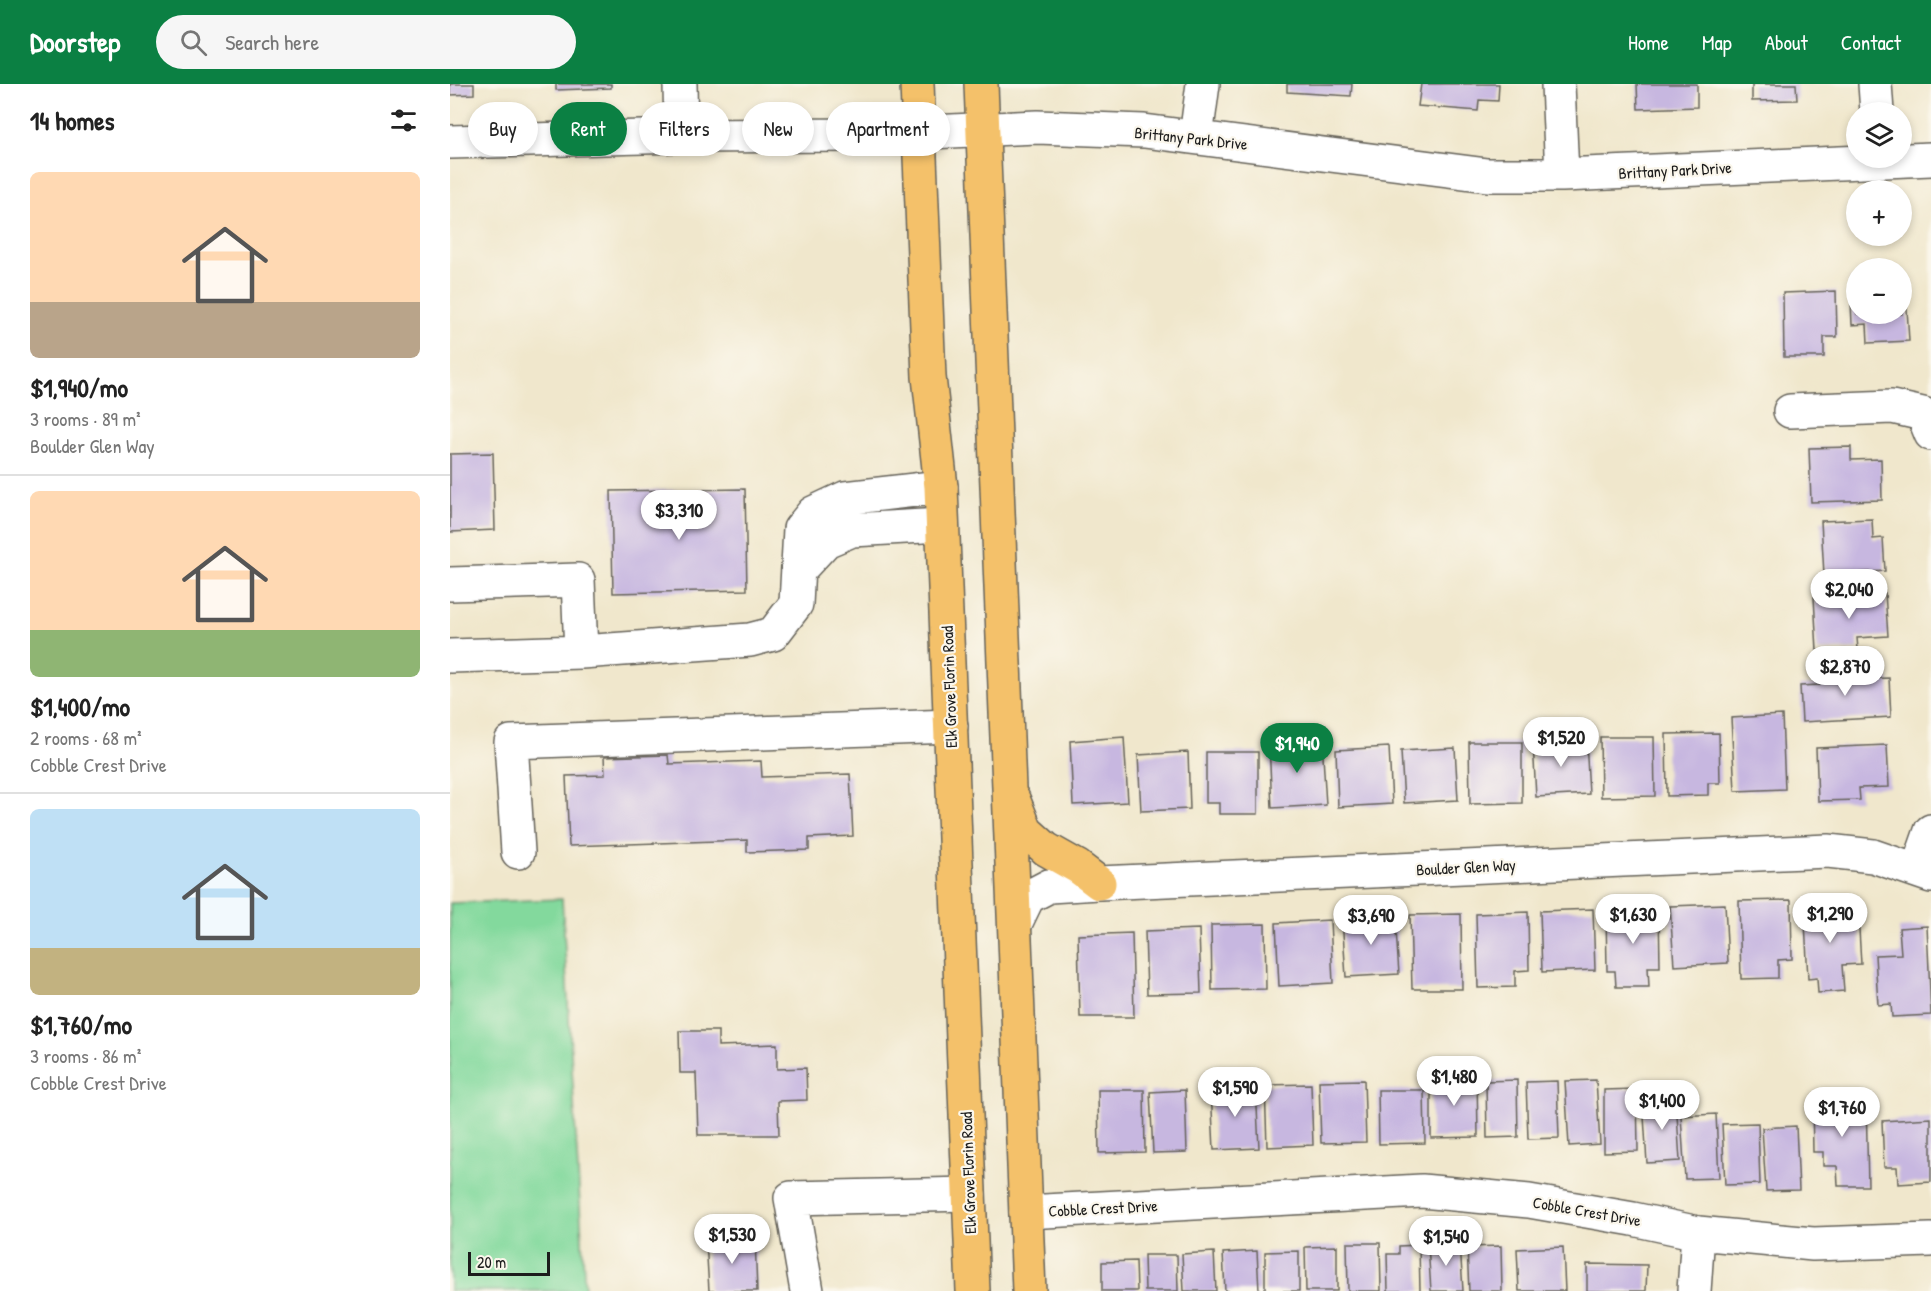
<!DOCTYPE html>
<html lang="en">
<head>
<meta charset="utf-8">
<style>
  body { margin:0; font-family:"Patrick Hand",sans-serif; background:#f6f6f6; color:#222; height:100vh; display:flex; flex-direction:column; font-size:22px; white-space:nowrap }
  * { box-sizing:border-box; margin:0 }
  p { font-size:20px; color:#767676 }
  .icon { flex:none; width:33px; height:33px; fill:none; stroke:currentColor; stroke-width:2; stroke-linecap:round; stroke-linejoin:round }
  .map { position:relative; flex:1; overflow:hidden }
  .sheet { display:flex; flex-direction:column; background:#fff; width:450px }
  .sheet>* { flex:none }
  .top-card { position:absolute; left:18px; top:18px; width:570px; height:54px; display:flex; gap:12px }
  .buttons { position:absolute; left:1396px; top:18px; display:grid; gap:12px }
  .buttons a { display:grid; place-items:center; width:66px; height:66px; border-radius:50%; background:#fff; box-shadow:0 3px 9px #0003; font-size:30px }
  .scale { position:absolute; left:18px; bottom:15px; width:82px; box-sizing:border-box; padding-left:6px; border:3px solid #1c1c1c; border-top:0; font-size:16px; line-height:21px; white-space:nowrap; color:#1c1c1c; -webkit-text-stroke:4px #fbf7ec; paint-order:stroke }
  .price { position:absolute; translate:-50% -51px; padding:0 14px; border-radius:21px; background:#fff; color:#222; font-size:20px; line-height:39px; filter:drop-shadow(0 2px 3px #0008) }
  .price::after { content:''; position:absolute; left:50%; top:36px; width:18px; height:14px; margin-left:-9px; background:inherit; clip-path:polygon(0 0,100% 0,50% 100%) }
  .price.on { background:#0b8043; color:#fff }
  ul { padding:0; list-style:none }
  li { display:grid; align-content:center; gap:12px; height:318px; padding:0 30px }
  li+li { border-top:2px solid #e0e0e0 }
  li span { display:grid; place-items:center; height:186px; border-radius:9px; color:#555 }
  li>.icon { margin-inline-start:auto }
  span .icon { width:108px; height:108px; fill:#fffc; stroke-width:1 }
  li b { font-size:26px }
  h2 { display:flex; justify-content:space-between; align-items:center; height:72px; padding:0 30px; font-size:26px }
  .pill { padding:0 21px; border-radius:27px; background:#fff; box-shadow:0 3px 9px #0003; font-size:21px; line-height:54px }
  .pill.on { background:#0b8043; color:#fff }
  header { display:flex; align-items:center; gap:36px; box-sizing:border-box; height:84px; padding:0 30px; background:#0b8043; color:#fff }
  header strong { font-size:28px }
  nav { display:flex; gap:33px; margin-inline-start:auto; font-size:21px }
  .search { width:420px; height:54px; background:#f6f6f6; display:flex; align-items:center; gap:15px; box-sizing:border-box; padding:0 21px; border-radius:33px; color:#767676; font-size:22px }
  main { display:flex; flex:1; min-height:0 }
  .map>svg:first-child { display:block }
  .green { fill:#83d99d; stroke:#507a5c; stroke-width:1.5 }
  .building { fill:#c7b7e0 }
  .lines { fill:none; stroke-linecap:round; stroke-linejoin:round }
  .minor-casing { stroke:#66635a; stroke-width:36 }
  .major-casing { stroke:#66635a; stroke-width:36 }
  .minor { stroke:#fff; stroke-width:33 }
  .major { stroke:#f4c16a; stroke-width:33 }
  .labels { text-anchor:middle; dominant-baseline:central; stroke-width:4.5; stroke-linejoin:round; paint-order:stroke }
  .street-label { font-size:16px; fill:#1c1c1c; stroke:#fbf7ec }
</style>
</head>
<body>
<header>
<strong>Doorstep</strong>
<div class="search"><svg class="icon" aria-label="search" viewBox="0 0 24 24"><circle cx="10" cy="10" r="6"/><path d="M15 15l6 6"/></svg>Search here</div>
<nav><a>Home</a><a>Map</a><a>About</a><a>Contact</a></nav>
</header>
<main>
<section class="sheet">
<h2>14 homes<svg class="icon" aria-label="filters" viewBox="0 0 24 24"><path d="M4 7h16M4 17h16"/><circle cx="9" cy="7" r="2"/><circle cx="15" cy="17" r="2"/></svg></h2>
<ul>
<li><span style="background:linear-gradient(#ffd9b3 70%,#b9a48a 0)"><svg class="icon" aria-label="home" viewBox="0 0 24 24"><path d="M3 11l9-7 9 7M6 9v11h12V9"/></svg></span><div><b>$1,940/mo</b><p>3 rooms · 89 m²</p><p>Boulder Glen Way</p></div></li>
<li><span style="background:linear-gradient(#ffd9b3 75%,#8fb573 0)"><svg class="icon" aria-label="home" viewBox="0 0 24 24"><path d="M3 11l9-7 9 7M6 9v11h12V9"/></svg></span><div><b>$1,400/mo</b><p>2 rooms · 68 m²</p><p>Cobble Crest Drive</p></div></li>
<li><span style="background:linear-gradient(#bfe0f5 75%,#c2b280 0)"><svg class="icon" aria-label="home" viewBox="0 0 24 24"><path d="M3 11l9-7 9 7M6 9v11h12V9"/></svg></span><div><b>$1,760/mo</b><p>3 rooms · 86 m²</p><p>Cobble Crest Drive</p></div></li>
</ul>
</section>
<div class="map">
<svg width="1481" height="1207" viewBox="0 0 1481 1207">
  <rect width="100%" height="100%" fill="#fbf7ec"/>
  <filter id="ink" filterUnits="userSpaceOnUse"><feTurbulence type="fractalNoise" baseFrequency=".0167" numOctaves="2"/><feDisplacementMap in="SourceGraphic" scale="12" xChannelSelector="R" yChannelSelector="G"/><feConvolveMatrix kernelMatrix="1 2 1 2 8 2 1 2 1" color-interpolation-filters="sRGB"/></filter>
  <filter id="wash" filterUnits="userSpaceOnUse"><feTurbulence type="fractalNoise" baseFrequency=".008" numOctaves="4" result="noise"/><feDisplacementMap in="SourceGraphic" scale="24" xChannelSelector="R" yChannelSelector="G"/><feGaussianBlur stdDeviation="1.35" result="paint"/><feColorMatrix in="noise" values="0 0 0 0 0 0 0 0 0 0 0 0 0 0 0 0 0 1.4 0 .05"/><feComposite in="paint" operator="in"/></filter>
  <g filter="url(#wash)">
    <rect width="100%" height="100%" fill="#f0e7cc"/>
    <path class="green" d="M 112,815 L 135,1207 L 0,1207 L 0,819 Z"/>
    <g id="blocks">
      <path class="building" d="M 0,0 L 24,0 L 24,10 L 0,11 Z
        M 106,0 L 161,0 L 161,4 L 106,6 Z
        M 837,0 L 902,0 L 901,12 L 837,8 Z
        M 971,0 L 1049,0 L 1048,17 L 1029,16 L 1028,27 L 968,22 Z
        M 1187,0 L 1247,0 L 1247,23 L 1188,25 Z
        M 1302,0 L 1346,0 L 1347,16 L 1302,17 Z
        M 1452,191 L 1455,191 L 1459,257 L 1418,259 L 1417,240 L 1402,241 L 1400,195 L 1407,194 L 1407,230 L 1452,230 Z
        M 1386,207 L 1387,253 L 1374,253 L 1374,273 L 1334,273 L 1333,209 Z
        M 1401,363 L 1401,376 L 1431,375 L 1432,416 L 1361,418 L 1359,364 Z
        M 43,369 L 45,446 L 0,448 L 0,370 Z
        M 295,405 L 297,506 L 163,509 L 161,407 Z
        M 1422,435 L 1423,455 L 1433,454 L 1435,487 L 1374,491 L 1371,437 Z
        M 1435,509 L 1438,552 L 1407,554 L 1408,565 L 1367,567 L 1364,513 Z
        M 1408,582 L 1409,595 L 1439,594 L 1441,633 L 1352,638 L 1350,602 L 1370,601 L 1369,584 Z
        M 1332,631 L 1335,705 L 1285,707 L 1281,634 Z
        M 1269,649 L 1270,699 L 1258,699 L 1258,711 L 1217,712 L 1216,650 Z
        M 674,653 L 678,718 L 623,721 L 620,657 Z
        M 1150,653 L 1204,653 L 1205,712 L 1151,713 Z
        M 1136,655 L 1139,710 L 1086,713 L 1083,658 Z
        M 872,656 L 876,721 L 822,724 L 819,659 Z
        M 1019,658 L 1072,658 L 1072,719 L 1020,720 Z
        M 1437,661 L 1439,703 L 1409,704 L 1410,716 L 1368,717 L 1366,664 Z
        M 939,663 L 942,720 L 888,723 L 886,666 Z
        M 1005,664 L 1008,716 L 954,719 L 951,667 Z
        M 738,668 L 740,725 L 691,727 L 688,671 Z
        M 756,668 L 808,668 L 808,730 L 769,730 L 769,719 L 756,719 Z
        M 218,671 L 219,680 L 311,677 L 312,693 L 400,690 L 403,752 L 359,754 L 359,766 L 297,768 L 297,756 L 119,762 L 116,692 L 155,691 L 154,673 Z
        M 1341,816 L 1342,875 L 1328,876 L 1328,894 L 1291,895 L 1289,817 Z
        M 1395,817 L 1396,846 L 1409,845 L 1411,880 L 1392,881 L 1394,907 L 1368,909 L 1367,894 L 1358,895 L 1354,819 Z
        M 1275,820 L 1278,879 L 1224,882 L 1220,822 Z
        M 1209,824 L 1210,883 L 1198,883 L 1199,903 L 1166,903 L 1165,887 L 1157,887 L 1156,825 Z
        M 1143,825 L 1145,886 L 1092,888 L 1090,827 Z
        M 1078,828 L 1079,886 L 1065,887 L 1065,903 L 1028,904 L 1026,830 Z
        M 1011,830 L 1012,905 L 962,905 L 960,831 Z
        M 945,831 L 949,890 L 896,893 L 892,834 Z
        M 880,836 L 883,899 L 829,902 L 826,839 Z
        M 815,840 L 816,905 L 762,906 L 761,841 Z
        M 1477,842 L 1481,931 L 1442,933 L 1441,920 L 1428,921 L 1425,871 L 1451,870 L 1449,844 Z
        M 749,845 L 751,909 L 697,910 L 695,847 Z
        M 682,849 L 684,933 L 630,933 L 628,851 Z
        M 229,947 L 268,947 L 268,962 L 327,960 L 327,985 L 356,984 L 357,1016 L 328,1017 L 329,1051 L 248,1051 L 246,989 L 230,989 Z
        M 1027,991 L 1028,1053 L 981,1054 L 981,992 Z
        M 914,996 L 916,1058 L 871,1059 L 869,997 Z
        M 1067,996 L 1068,1053 L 1037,1054 L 1036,997 Z
        M 1146,996 L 1150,1060 L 1119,1062 L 1115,997 Z
        M 1107,997 L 1109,1054 L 1078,1055 L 1076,998 Z
        M 861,1000 L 863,1061 L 817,1063 L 815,1001 Z
        M 806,1003 L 809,1064 L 764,1066 L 761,1005 Z
        M 1187,1005 L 1188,1067 L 1154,1068 L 1154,1006 Z
        M 648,1006 L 694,1006 L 695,1068 L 649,1069 Z
        M 735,1006 L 737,1068 L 703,1069 L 700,1008 Z
        M 928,1006 L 974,1006 L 975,1059 L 929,1060 Z
        M 1226,1015 L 1230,1077 L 1197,1079 L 1193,1017 Z
        M 1416,1015 L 1418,1102 L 1388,1102 L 1387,1082 L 1373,1082 L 1373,1068 L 1363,1068 L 1362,1016 Z
        M 1266,1030 L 1269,1094 L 1235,1095 L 1231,1032 Z
        M 1481,1034 L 1481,1098 L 1448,1100 L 1447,1083 L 1434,1083 L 1432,1037 Z
        M 1308,1039 L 1310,1100 L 1275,1101 L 1272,1040 Z
        M 1346,1042 L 1349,1106 L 1316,1107 L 1312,1044 Z
        M 305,1154 L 307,1207 L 259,1207 L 256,1156 Z
        M 897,1159 L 930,1159 L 931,1207 L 898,1207 Z
        M 1010,1159 L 1013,1207 L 981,1207 L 978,1161 Z
        M 969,1161 L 970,1207 L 938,1207 L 937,1170 L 949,1170 L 949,1162 Z
        M 887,1162 L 887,1207 L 856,1207 L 855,1163 Z
        M 1051,1162 L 1052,1207 L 1019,1207 L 1017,1163 Z
        M 1113,1163 L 1115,1207 L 1069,1207 L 1067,1165 Z
        M 807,1167 L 809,1207 L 775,1207 L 773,1169 Z
        M 849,1167 L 849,1207 L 815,1207 L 815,1168 Z
        M 764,1168 L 766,1207 L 734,1207 L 732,1170 Z
        M 694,1171 L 727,1171 L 728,1207 L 695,1207 Z
        M 686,1177 L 687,1207 L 652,1207 L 652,1178 Z
        M 1137,1180 L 1197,1181 L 1196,1207 L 1137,1207 Z"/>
    </g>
  </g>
  <g filter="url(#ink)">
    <use href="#blocks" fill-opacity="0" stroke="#66635a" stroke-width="1.5"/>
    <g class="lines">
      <g class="minor-casing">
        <path id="minor" d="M 230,0 L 231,52
          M 1108,0 L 1112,91
          M 1425,0 L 1427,28
          M 746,53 L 753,0
          M 0,58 L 231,52 L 417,51 L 587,43 L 694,47 L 1037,91 L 1112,91 L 1481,75
          M 1340,327 L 1442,323 L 1473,330 L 1481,350
          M 349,486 L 376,457 L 402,446 L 492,441
          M 0,500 L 128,496 L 131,568
          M 0,572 L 131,568 L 300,556 L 323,550 L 346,520 L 350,445 L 363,429 L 395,414 L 491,403
          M 68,768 L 61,658 L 501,642
          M 1467,787 L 1481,747
          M 566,838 L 578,813 L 599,802 L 649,799 L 1378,767 L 1423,772 L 1481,792
          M 576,1128 L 972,1107 L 1079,1117 L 1183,1135 L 1248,1149 L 1363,1160 L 1481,1156
          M 357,1207 L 341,1114 L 519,1110
          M 1244,1207 L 1248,1149"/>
      </g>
      <g class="major-casing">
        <path id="major" d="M 467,0 L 479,293 L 491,403 L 523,1207
          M 531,0 L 579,1207
          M 563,715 L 576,747 L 596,765 L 628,783 L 649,799"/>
      </g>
      <use href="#minor" class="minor"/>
      <use href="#major" class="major"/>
    </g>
  </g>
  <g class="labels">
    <g class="street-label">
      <text transform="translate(741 54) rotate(6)">Brittany Park Drive</text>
      <text transform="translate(1225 86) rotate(-3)">Brittany Park Drive</text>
      <text transform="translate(499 603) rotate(-92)">Elk Grove Florin Road</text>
      <text transform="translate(1016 783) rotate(-3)">Boulder Glen Way</text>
      <text transform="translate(518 1089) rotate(-92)">Elk Grove Florin Road</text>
      <text transform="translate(653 1124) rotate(-3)">Cobble Crest Drive</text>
      <text transform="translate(1137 1127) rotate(10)">Cobble Crest Drive</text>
    </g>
  </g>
</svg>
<div class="buttons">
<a><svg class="icon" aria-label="layers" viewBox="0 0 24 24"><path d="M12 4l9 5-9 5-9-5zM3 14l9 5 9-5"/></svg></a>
<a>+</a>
<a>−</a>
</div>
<div class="scale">20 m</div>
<b class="price" style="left:229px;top:457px">$3,310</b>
<b class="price" style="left:1399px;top:536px">$2,040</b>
<b class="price" style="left:1395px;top:613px">$2,870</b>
<b class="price" style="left:1111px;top:684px">$1,520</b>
<b class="price on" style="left:847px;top:690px">$1,940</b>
<b class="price" style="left:1380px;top:860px">$1,290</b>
<b class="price" style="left:1183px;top:861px">$1,630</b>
<b class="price" style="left:921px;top:862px">$3,690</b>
<b class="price" style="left:1004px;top:1023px">$1,480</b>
<b class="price" style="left:785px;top:1034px">$1,590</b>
<b class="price" style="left:1212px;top:1047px">$1,400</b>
<b class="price" style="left:1392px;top:1054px">$1,760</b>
<b class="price" style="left:282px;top:1181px">$1,530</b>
<b class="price" style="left:996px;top:1183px">$1,540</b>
<div class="top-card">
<a class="pill">Buy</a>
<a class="pill on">Rent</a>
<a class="pill">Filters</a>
<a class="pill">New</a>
<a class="pill">Apartment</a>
</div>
</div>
</main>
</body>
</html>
